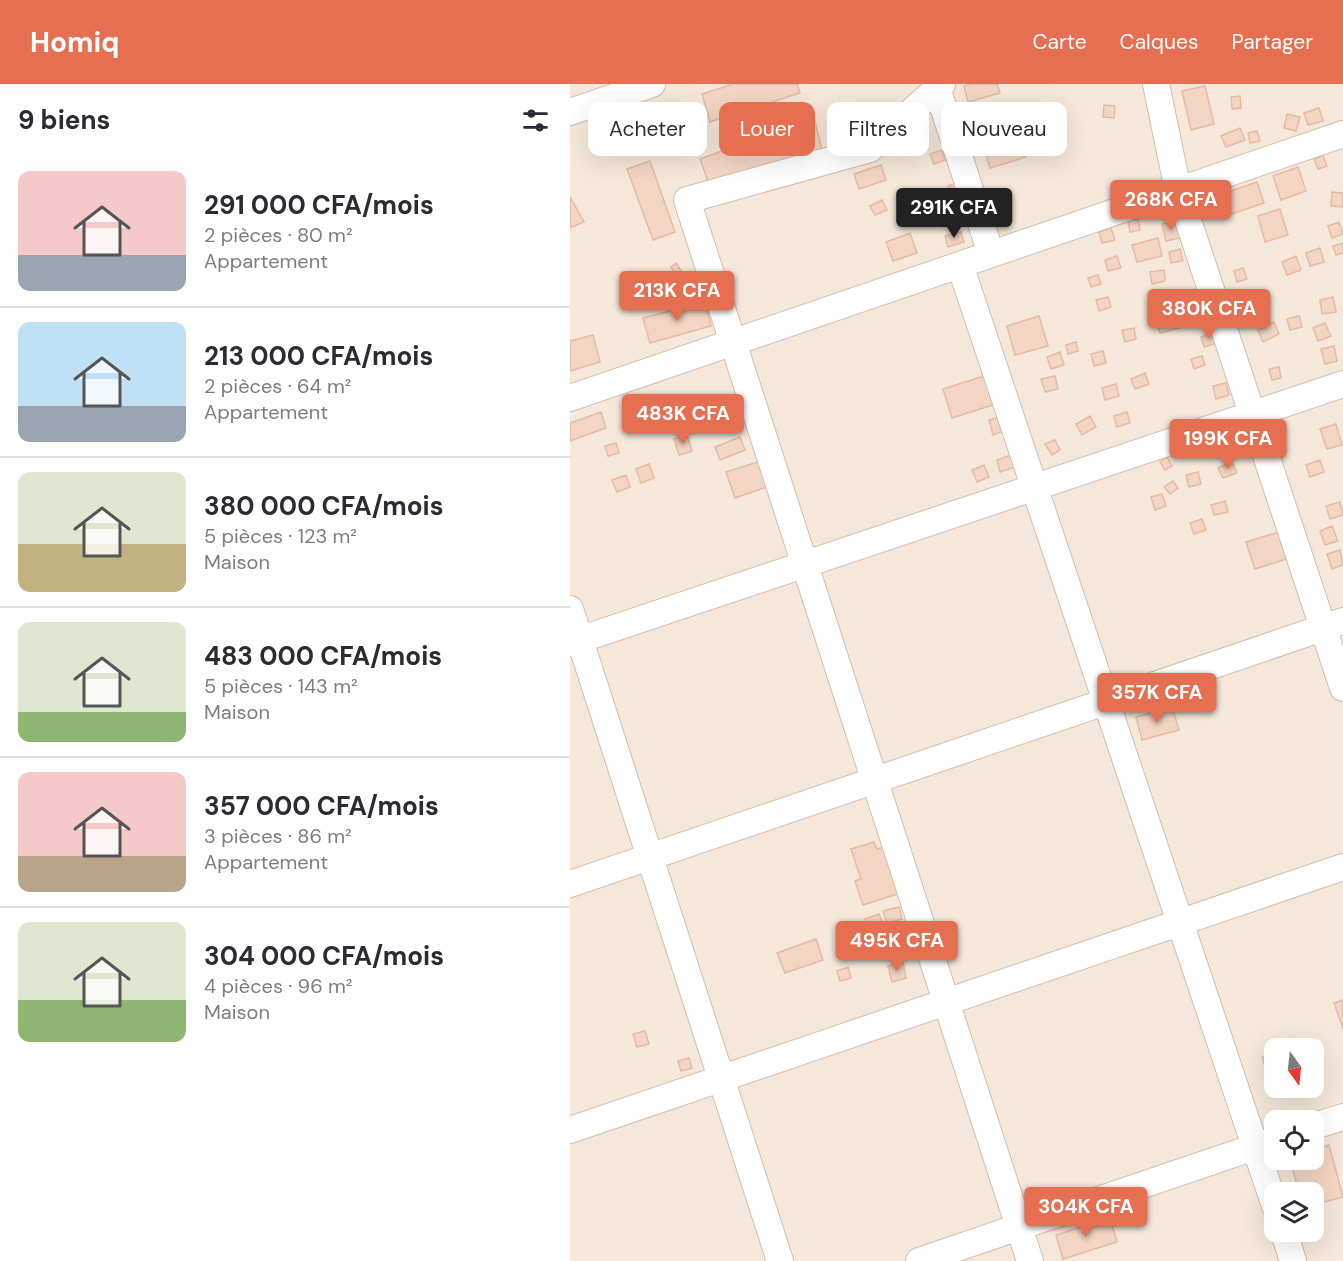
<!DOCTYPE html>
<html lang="fr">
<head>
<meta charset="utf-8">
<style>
  body { margin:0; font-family:"DM Sans",sans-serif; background:#f7f7f7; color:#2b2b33; height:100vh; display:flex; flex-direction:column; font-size:22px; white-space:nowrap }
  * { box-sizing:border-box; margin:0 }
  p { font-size:20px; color:#7c7c81 }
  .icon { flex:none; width:33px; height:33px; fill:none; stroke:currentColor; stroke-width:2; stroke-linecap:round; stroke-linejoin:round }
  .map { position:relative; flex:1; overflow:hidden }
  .sheet { display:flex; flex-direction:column; background:#fff; width:570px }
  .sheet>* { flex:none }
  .guide { position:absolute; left:18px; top:18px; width:570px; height:54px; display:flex; gap:12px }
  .needle { width:39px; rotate:165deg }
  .tools { position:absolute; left:694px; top:954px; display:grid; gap:12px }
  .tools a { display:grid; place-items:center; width:60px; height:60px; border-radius:12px; background:#fff; box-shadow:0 6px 24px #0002; font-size:30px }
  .price { position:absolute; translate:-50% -51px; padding:0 14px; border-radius:6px; background:#e76f51; color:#fff; font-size:20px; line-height:39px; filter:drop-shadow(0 2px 3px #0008) }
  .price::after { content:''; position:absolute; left:50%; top:36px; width:18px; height:14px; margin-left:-9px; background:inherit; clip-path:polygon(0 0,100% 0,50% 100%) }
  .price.active { background:#222; color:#fff }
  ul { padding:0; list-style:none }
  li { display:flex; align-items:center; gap:18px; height:150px; padding:0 18px }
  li+li { border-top:2px solid #e1e1e2 }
  li span { display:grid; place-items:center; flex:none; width:168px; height:120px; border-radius:12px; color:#555 }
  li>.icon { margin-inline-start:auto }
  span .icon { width:72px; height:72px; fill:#fffc; stroke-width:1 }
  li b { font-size:26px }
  h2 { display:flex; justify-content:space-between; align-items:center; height:72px; padding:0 18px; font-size:26px }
  .pill { padding:0 21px; border-radius:12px; background:#fff; box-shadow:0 6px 24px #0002; font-size:21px; line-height:54px }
  .pill.active { background:#e76f51; color:#fff }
  header { display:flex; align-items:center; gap:36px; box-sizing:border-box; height:84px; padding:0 30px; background:#e76f51; color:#fff }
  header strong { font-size:28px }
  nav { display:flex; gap:33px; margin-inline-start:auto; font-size:21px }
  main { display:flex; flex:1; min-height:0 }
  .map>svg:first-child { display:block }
  .residential { fill:#f5e8da; fill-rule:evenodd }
  .building { fill:#f3d5c3; stroke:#e6bba3; stroke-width:1.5 }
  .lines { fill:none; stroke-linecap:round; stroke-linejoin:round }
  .minor-casing { stroke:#d1beb0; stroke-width:28 }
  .minor { stroke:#fff; stroke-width:26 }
</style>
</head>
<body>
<header>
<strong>Homiq</strong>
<nav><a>Carte</a><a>Calques</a><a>Partager</a></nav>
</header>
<main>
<section class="sheet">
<h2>9 biens<svg class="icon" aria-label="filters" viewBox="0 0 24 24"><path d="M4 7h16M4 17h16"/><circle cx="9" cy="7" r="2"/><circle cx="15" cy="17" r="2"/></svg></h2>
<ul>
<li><span style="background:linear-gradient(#f6c9c9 70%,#9aa5b1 0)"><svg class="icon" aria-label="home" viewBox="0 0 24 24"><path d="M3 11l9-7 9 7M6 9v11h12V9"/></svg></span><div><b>291 000 CFA/mois</b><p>2 pièces · 80 m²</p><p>Appartement</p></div></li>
<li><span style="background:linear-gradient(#bfe0f5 70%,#9aa5b1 0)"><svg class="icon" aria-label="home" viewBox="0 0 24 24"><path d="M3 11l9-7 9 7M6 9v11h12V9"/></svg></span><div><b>213 000 CFA/mois</b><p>2 pièces · 64 m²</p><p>Appartement</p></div></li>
<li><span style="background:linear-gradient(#dfe7d0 60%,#c2b280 0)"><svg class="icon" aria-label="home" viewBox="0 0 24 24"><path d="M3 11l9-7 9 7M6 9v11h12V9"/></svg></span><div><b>380 000 CFA/mois</b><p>5 pièces · 123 m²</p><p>Maison</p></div></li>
<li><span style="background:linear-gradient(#dfe7d0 75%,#8fb573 0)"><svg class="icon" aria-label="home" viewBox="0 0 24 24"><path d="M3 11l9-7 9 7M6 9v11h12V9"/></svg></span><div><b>483 000 CFA/mois</b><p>5 pièces · 143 m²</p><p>Maison</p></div></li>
<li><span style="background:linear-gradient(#f6c9c9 70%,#b9a48a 0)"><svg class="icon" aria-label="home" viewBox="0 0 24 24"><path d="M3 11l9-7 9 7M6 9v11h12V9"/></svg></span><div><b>357 000 CFA/mois</b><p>3 pièces · 86 m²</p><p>Appartement</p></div></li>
<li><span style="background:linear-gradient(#dfe7d0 65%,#8fb573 0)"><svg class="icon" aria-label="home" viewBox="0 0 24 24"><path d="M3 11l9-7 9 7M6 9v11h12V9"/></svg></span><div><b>304 000 CFA/mois</b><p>4 pièces · 96 m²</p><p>Maison</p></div></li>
</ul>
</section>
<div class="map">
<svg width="773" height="1177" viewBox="0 0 773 1177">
  <rect width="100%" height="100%" fill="#fdf6ec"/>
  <path class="residential" d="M 0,0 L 773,0 L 773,1177 L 0,1177 ZM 705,964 L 744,964 L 744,1004 L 705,1004 ZM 705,1036 L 744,1036 L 744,1076 L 705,1076 ZM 705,1108 L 744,1108 L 744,1148 L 705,1148 Z"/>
  <path class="building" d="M 163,0 L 227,0 L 230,9 L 140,38 L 132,10 Z
    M 401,0 L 427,0 L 430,9 L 398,18 L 394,2 Z
    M 635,2 L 644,40 L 621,46 L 612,7 Z
    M 670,12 L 671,24 L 662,25 L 661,13 Z
    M 534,21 L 545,22 L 544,34 L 533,33 Z
    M 749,24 L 753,37 L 738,41 L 734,29 Z
    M 466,27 L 472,49 L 460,52 L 455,30 Z
    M 717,30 L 730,33 L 726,47 L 714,44 Z
    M 244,33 L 252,66 L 238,70 L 230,37 Z
    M 445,36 L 456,73 L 420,84 L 409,46 Z
    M 221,42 L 232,73 L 141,106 L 130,75 Z
    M 670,44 L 675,56 L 656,63 L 651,52 Z
    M 687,47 L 690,57 L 680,59 L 678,49 Z
    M 372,66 L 375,76 L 364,80 L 360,70 Z
    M 753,72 L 757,82 L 748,85 L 744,75 Z
    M 80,77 L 105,148 L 83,156 L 57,85 Z
    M 311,81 L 316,96 L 289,105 L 284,90 Z
    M 728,83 L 736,107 L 711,116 L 703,92 Z
    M 390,98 L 394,110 L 381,113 L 378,102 Z
    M 687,98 L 694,119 L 656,132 L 649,111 Z
    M 762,108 L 773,109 L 773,123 L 761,122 Z
    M 0,113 L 14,138 L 0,144 Z
    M 312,116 L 317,126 L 305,131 L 300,122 Z
    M 393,124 L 396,134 L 385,137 L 382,127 Z
    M 710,125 L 718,151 L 695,158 L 688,132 Z
    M 568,135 L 570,146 L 560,148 L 558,137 Z
    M 607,136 L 610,154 L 596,157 L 592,140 Z
    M 769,138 L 773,150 L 762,154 L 758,142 Z
    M 541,144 L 545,156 L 532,159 L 529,148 Z
    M 391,148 L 394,158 L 378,163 L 375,152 Z
    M 340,149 L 347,169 L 323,177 L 316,158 Z
    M 588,154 L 592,172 L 567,178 L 562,161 Z
    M 773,159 L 773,169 L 766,171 L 763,162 Z
    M 750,164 L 754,178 L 740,182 L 736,169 Z
    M 610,165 L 613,177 L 601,179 L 599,168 Z
    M 547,172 L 551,184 L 538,187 L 535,176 Z
    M 726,172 L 731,186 L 717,191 L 712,178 Z
    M 106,179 L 115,193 L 110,196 L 101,183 Z
    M 673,184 L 677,195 L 667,198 L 664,187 Z
    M 594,186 L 595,197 L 582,200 L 580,188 Z
    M 528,191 L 531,200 L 521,203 L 518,194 Z
    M 538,213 L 541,223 L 529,227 L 526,216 Z
    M 594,213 L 597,223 L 585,227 L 582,217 Z
    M 763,213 L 766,228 L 752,230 L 750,216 Z
    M 135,218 L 141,242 L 80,259 L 73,234 Z
    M 615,225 L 620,241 L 590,249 L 586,233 Z
    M 469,232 L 478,262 L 445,271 L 437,242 Z
    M 729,232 L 732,243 L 720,246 L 717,235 Z
    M 704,238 L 709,250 L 693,258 L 688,246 Z
    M 755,239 L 761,252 L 748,257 L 743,244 Z
    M 564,244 L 566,255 L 555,258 L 552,246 Z
    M 644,249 L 647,259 L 634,263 L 631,253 Z
    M 23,251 L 30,278 L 0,287 L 0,257 Z
    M 506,258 L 508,267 L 498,270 L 496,261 Z
    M 764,262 L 767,277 L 755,280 L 751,265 Z
    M 533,267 L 536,279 L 524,282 L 521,270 Z
    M 490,268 L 494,281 L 481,285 L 477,273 Z
    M 632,272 L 635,281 L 624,285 L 621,275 Z
    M 709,283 L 711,294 L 702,296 L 699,285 Z
    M 575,289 L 579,300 L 565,305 L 561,295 Z
    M 414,292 L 423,321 L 382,334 L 373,305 Z
    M 485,292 L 488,305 L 475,308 L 471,295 Z
    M 656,299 L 659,311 L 646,315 L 643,302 Z
    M 546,300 L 549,312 L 535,316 L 532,304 Z
    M 65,310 L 68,322 L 58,325 L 54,314 Z
    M 102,318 L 110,340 L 98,345 L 89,322 Z
    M 31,328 L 36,344 L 0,357 L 0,339 Z
    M 557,328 L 560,339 L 547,343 L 544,332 Z
    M 520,332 L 526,343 L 512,351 L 506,340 Z
    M 430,333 L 434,347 L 423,351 L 419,336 Z
    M 766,340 L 772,361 L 757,365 L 750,345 Z
    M 117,351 L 122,367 L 109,371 L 104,355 Z
    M 170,353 L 175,366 L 150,376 L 145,363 Z
    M 485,356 L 490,366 L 482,371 L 475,360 Z
    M 46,359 L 49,369 L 38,372 L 35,362 Z
    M 441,371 L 445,383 L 430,388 L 427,376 Z
    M 597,373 L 602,382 L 595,386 L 590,378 Z
    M 194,376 L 203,401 L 165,414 L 156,388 Z
    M 750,376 L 754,388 L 740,393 L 736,381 Z
    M 662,378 L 667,389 L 653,394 L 648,384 Z
    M 79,380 L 84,394 L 71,399 L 66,385 Z
    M 414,381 L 419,393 L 407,398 L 402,386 Z
    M 628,388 L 631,400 L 619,403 L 616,391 Z
    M 56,391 L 60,403 L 47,408 L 42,396 Z
    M 603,397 L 608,404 L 600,410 L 594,403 Z
    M 592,410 L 596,422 L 585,426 L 581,413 Z
    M 655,417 L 658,428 L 644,431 L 641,421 Z
    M 770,418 L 773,431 L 760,435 L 756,422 Z
    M 632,435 L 636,446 L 624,450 L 620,439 Z
    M 762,442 L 768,457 L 755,461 L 750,447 Z
    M 712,447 L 720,474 L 685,485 L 676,458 Z
    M 770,466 L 773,481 L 762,485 L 757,470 Z
    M 602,623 L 609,646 L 572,656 L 566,633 Z
    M 304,758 L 307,765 L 320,761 L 346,804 L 293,821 L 285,797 L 291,795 L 281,765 Z
    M 329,823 L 332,835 L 317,839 L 313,827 Z
    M 309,830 L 314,842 L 300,847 L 295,835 Z
    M 292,839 L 295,851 L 281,855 L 278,843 Z
    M 246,855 L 253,876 L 215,889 L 207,869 Z
    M 333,879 L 336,894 L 322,898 L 318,882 Z
    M 278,883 L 281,894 L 270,897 L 267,887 Z
    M 773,916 L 773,945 L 764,919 Z
    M 75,947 L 79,960 L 67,963 L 63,950 Z
    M 705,970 L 705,983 L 696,986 L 692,973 Z
    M 119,974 L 122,984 L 111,987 L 108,977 Z
    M 759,1061 L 773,1113 L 744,1121 L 744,1108 L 729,1108 L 720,1076 L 744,1076 L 744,1066 Z
    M 540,1134 L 547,1158 L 493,1175 L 486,1151 Z"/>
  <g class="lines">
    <g class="minor-casing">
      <path id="minor" d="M 372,0 L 300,65 L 117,116 L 460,1177
        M 586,0 L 608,106 L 773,604
        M 367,4 L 421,170
        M 0,28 L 82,0
        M 390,181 L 705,1122
        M 0,314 L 773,50
        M 0,525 L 210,1177
        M 0,559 L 773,300
        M 0,800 L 773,537
        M 744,1042 L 773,1033
        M 0,1046 L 773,783
        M 714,1148 L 723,1177
        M 349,1177 L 705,1056"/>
    </g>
    <use href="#minor" class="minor"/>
  </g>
</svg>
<div class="tools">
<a><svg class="needle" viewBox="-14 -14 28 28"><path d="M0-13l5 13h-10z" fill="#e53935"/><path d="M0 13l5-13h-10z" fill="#7c7c81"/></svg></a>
<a><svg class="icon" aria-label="locate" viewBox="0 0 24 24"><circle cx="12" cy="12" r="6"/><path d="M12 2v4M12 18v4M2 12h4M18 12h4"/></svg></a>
<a><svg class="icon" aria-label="layers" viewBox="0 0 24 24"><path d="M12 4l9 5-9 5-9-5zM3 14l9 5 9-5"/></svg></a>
</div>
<b class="price" style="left:601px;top:147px">268K CFA</b>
<b class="price active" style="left:384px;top:155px">291K CFA</b>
<b class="price" style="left:107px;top:238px">213K CFA</b>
<b class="price" style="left:639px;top:256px">380K CFA</b>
<b class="price" style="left:113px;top:361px">483K CFA</b>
<b class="price" style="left:658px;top:386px">199K CFA</b>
<b class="price" style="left:587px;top:640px">357K CFA</b>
<b class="price" style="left:327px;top:888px">495K CFA</b>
<b class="price" style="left:516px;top:1154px">304K CFA</b>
<div class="guide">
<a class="pill">Acheter</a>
<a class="pill active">Louer</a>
<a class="pill">Filtres</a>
<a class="pill">Nouveau</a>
</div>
</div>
</main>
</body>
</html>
